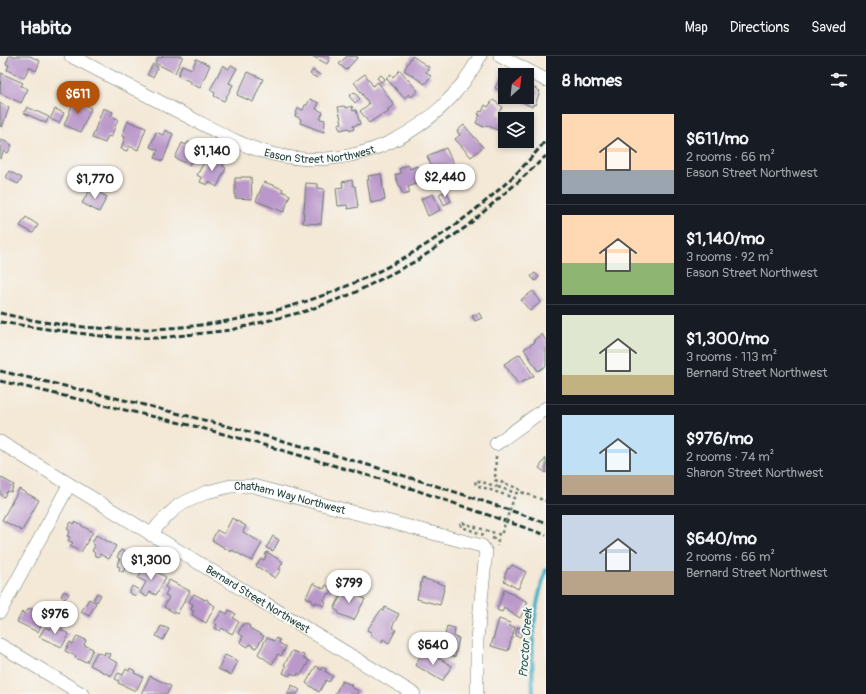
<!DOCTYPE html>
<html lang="en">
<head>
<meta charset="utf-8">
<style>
  body { margin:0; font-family:Pangolin,sans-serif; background:#242831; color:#f1f3f6; height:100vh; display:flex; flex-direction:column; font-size:15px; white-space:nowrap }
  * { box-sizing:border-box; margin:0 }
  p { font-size:13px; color:#9ea1a6 }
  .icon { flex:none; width:22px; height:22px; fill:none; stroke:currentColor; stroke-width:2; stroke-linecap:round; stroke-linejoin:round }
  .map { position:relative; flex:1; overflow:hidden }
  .panel { display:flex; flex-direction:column; background:#171b24; width:320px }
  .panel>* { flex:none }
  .needle { width:26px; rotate:27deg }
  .buttons { position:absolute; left:498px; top:12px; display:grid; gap:8px }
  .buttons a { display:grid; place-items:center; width:36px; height:36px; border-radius:0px; background:#171b24; box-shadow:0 2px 6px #0003; font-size:20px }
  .price { position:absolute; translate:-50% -34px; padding:0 9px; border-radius:14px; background:#fff; color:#222; font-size:13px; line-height:26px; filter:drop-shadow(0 1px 2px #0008) }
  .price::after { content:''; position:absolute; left:50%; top:24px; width:12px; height:9px; margin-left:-6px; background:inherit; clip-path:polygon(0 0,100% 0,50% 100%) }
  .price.current { background:#b45309; color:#fff }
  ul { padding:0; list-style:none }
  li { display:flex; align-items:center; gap:12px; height:100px; padding:0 16px }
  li+li { border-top:1px solid #363941 }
  li span { display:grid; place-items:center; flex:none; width:112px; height:80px; border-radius:0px; color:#555 }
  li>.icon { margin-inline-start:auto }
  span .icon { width:48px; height:48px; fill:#fffc; stroke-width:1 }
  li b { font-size:17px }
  h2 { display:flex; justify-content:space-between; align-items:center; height:48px; padding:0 16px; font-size:17px }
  header { display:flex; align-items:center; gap:24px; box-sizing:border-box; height:56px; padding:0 20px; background:#171b24; border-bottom:1px solid #363941 }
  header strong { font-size:19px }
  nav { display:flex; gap:22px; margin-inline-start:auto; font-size:14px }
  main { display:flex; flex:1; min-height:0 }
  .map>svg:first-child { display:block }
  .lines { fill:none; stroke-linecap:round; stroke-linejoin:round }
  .stream { stroke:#4ab4c8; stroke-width:4 }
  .building { fill:#ba98ca }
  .minor-casing { stroke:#6a796d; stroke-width:14 }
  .path { stroke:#6a796d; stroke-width:2.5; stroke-dasharray:3 3; stroke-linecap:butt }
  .minor { stroke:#fff; stroke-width:13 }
  .rail { stroke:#1f3d34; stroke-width:3; stroke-dasharray:6 3; stroke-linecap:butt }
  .path-bridge { stroke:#6a796d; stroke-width:2.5; stroke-dasharray:3 3; stroke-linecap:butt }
  .labels { text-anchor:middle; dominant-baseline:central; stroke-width:4; stroke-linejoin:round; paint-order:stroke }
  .street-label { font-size:11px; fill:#1f3d34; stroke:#f6f6f2 }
  .water-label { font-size:12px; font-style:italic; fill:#2a5b59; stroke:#f6f6f2 }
</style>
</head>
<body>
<header>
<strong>Habito</strong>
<nav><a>Map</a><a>Directions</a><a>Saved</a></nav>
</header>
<main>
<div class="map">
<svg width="546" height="638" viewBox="0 0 546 638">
  <rect width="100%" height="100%" fill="#f6f6f2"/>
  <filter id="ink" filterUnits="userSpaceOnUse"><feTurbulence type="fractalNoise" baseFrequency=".025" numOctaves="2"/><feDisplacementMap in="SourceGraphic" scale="8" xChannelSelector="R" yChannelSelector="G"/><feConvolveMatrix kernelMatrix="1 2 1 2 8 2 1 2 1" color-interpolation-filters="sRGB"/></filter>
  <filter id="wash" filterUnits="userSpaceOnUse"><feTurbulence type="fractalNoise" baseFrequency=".012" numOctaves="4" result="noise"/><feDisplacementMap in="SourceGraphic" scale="16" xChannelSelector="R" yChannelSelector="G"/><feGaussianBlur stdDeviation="0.9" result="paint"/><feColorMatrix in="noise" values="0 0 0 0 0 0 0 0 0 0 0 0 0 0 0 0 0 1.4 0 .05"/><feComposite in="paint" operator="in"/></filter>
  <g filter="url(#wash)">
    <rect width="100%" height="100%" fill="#f4e8d6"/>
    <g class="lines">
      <path class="stream" d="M 533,638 C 531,596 532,554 546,514"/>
    </g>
    <g id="blocks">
      <path class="building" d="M 9,0 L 30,0 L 40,5 L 36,15 L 29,11 L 24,22 L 7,14 L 9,9 L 6,8 Z
        M 162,0 L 183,0 L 175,17 L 155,7 L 158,1 L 161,2 Z
        M 312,0 L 326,0 L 330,2 L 327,8 Z
        M 347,0 L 358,1 L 346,14 L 339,8 Z
        M 412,0 L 429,11 L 426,16 L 431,20 L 425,28 L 404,14 Z
        M 196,3 L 210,9 L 200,32 L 191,28 L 191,26 L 178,20 L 182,9 L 192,13 Z
        M 153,8 L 158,11 L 153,21 L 147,19 Z
        M 223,9 L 229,13 L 231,9 L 237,12 L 229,27 L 233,29 L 224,45 L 214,40 L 215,37 L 210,34 Z
        M 313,14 L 320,19 L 317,22 L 310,18 Z
        M 400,14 L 418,35 L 411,41 L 409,38 L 404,42 L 386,22 L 391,18 L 393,21 Z
        M 248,16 L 263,23 L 253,46 L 237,39 Z
        M 503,16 L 509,19 L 505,19 L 505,37 L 495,32 Z
        M 1,17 L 23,27 L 21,30 L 28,33 L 21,47 L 0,37 Z
        M 365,18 L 373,30 L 378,26 L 394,49 L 387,54 L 389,56 L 383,59 L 382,58 L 369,67 L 360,55 L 369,48 L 354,26 Z
        M 381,19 L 385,23 L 381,26 L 377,22 Z
        M 527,28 L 540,35 L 535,49 L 533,48 L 532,51 L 513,41 L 527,41 Z
        M 354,36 L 360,43 L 355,47 L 349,40 Z
        M 76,40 L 87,45 L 85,49 L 91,52 L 81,76 L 64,69 Z
        M 310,43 L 319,47 L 316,53 L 323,56 L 320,63 L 325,64 L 324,76 L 300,67 L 301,63 L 295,60 L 298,52 L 303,54 L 305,49 L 307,49 Z
        M 493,44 L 503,51 L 498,57 L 502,60 L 500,64 L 505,66 L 500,75 L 486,69 L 484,71 L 476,67 L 480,59 L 478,58 L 480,55 L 482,56 L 485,49 L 488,51 Z
        M 0,47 L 9,52 L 2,71 L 0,70 Z
        M 344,50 L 347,52 L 352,50 L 353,55 L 356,54 L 360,68 L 353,70 L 354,73 L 350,75 L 349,72 L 340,74 L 338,68 L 342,67 L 338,51 Z
        M 27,51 L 49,61 L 46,67 L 24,57 Z
        M 103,52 L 113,56 L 111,60 L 118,63 L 111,81 L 108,80 L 105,87 L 92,82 Z
        M 55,53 L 64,57 L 59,67 L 50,63 Z
        M 511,58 L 518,63 L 507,63 Z
        M 128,65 L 146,72 L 138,94 L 129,90 L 127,95 L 121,93 L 125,81 L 122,80 Z
        M 464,69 L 483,91 L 471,101 L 455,83 L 460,79 L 457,75 Z
        M 165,74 L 173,78 L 163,105 L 155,102 L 158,94 L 150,91 L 156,76 L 163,79 Z
        M 0,83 L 12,89 L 8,97 L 4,95 L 0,103 Z
        M 188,86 L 194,88 L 192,93 L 196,95 L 189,109 L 175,102 L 182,87 L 186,89 Z
        M 446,92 L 453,107 L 445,111 L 448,117 L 437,122 L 427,100 Z
        M 214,102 L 224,107 L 223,110 L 226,112 L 217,131 L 209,126 L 207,129 L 200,126 L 202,122 L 197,119 L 206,103 L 212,106 Z
        M 408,109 L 410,113 L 417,110 L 423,125 L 408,131 L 410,137 L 403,139 L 395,119 L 401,117 L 399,113 Z
        M 9,115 L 22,122 L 18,128 L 6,122 Z
        M 381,118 L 385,144 L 371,147 L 367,124 L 369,124 L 368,120 Z
        M 241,121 L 251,121 L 252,143 L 235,142 L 235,122 L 241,122 Z
        M 352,124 L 353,130 L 355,130 L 358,151 L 348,153 L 347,149 L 338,150 L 336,132 L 343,131 L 342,126 Z
        M 264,126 L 283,133 L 282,135 L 290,139 L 284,156 L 256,145 Z
        M 306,127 L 318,128 L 318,132 L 324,133 L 321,168 L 303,167 Z
        M 91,132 L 107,141 L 99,156 L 82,147 Z
        M 446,135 L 451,145 L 444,149 L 439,138 Z
        M 433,138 L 440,154 L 428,160 L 421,143 Z
        M 26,161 L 38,169 L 33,177 L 20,170 Z
        M 535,217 L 539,221 L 535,225 L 531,220 Z
        M 533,235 L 541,246 L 530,255 L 521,244 Z
        M 479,257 L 482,262 L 475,265 L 472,260 Z
        M 542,278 L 546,285 L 546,310 L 538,315 L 524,293 L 535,286 L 534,284 Z
        M 520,298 L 534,320 L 518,328 L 504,308 Z
        M 546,402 L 546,417 L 539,412 Z
        M 0,421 L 14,429 L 11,436 L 7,435 L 4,441 L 0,438 Z
        M 19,433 L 39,444 L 22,475 L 2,464 Z
        M 232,462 L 246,470 L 243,476 L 262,487 L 252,505 L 232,494 L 231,496 L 212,484 L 217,474 L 224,478 Z
        M 71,466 L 74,468 L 75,466 L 93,476 L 81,496 L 70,490 L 73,487 L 68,484 L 70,481 L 67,480 L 70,475 L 67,473 Z
        M 96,479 L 116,490 L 109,503 L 100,498 L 99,501 L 94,499 L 95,497 L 92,495 L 95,489 L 92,487 Z
        M 273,480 L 279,484 L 273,495 L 266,492 Z
        M 121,494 L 141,505 L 134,517 L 125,512 L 123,516 L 119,514 L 120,511 L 117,510 L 120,503 L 117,501 Z
        M 267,496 L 283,506 L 279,513 L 281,514 L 275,522 L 256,510 L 261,503 L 264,504 L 266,500 L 265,499 Z
        M 512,509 L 526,516 L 518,533 L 504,525 L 506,522 L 504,521 L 508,512 L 509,513 Z
        M 145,510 L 166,521 L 156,539 L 150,536 L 147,541 L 140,537 L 146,526 L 138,522 Z
        M 422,522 L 445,529 L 440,549 L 417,543 Z
        M 169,524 L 190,535 L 177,558 L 164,551 L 169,541 L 165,539 L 168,533 L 165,531 Z
        M 313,527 L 324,533 L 326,529 L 333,533 L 330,538 L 328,537 L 324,544 L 326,546 L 324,550 L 316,546 L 315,548 L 311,546 L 312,544 L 306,541 Z
        M 132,530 L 139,534 L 136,540 L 129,537 Z
        M 345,531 L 354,535 L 352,538 L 353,538 L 354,537 L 365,543 L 354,564 L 339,558 L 339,556 L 334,553 Z
        M 504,534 L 528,546 L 520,562 L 504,552 L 502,556 L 497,554 Z
        M 64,535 L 69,538 L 65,543 L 61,540 Z
        M 97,537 L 101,539 L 97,546 L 93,543 Z
        M 194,538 L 205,544 L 206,543 L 208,544 L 208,546 L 215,550 L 206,567 L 192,559 L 194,555 L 191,554 L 193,548 L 189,546 Z
        M 89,543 L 96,547 L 89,560 L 81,556 Z
        M 385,551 L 399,558 L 392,571 L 396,574 L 389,587 L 383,583 L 382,586 L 370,579 L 372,577 L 367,574 L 381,554 L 383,555 Z
        M 29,552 L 35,555 L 34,558 L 44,563 L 38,576 L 17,566 L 22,556 L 25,558 Z
        M 229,554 L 236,558 L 233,562 L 239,566 L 232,578 L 222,572 L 220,575 L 215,572 L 217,569 L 214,567 L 222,555 L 227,558 Z
        M 499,563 L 510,567 L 509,570 L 515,571 L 508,595 L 491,590 Z
        M 244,567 L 250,570 L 249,572 L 264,580 L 256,592 L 250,588 L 248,591 L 240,586 L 243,580 L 238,577 Z
        M 53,568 L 56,570 L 57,568 L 63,571 L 61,574 L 69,578 L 62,591 L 39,581 L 45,571 L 50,574 Z
        M 161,570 L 169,573 L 163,584 L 156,580 Z
        M 447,570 L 455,572 L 454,581 L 459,582 L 455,601 L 439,598 L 443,579 L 445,580 Z
        M 517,571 L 522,572 L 521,581 L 515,580 Z
        M 77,580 L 86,584 L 84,589 L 93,593 L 87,606 L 75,602 L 76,600 L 65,595 L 70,586 L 73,588 Z
        M 267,581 L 274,585 L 276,582 L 280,584 L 279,587 L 286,591 L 281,600 L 278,598 L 272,608 L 258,598 Z
        M 424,594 L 452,610 L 442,625 L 415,609 Z
        M 292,595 L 304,599 L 303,602 L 309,605 L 301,619 L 298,617 L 297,620 L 291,617 L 289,620 L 283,617 L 286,610 L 284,609 Z
        M 97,596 L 104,599 L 105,596 L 110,598 L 108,602 L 118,607 L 111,620 L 90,609 Z
        M 225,599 L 238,605 L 231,619 L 218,613 Z
        M 316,610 L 321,614 L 322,611 L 326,613 L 325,615 L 333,620 L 329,626 L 326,624 L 319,636 L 306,627 Z
        M 130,612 L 135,615 L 134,617 L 143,621 L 136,635 L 118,627 L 119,625 L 115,623 L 118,617 L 123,619 L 126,613 L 129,615 Z
        M 150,620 L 171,630 L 167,638 L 141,638 Z
        M 342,625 L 352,629 L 351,631 L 359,635 L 358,638 L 335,638 Z
        M 292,629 L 300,634 L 297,638 L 287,638 Z"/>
    </g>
  </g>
  <g filter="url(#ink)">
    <use href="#blocks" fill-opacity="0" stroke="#6a796d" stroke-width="1"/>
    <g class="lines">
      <g class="minor-casing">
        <g id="minor">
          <path id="s1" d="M 71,0 C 110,20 150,41 189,61 C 216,75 243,91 272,98 C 356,118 440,76 480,0"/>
          <path d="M 500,0 L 546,24"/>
          <path id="s2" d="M 0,386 L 414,638"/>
          <path d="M 496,388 L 546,352"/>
          <path id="s3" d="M 151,479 L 159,468 L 179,449 L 207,436 L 231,430 L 253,430 L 482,490 L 486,496 L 477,583 L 477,638"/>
          <path d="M 0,556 L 69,429"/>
          <path d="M 0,589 L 82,638"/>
        </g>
      </g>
      <path class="path" d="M 496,400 L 495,424 L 517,432 L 524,437 L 546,445
        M 498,431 L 516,437 L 523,437
        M 492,482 L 498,484 L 497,490"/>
      <use href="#minor" class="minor"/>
      <path class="rail" d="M 0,257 C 159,296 325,264 458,167 C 490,143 521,116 546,84
        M 0,266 L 47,273 L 101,280 L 131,282 L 159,282 L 231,274 L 306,255 L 352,238 L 418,204 L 466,171 L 519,125 L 546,100
        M 0,315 C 55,328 110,340 164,354 C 293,386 421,422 546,467
        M 0,325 L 198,371 L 278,393 L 407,431 L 546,479"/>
      <path class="path-bridge" d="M 484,479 L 462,471 L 460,468 L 463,467 L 501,479 L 514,442 L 476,429 L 475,425 L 479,425 L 498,431"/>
    </g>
  </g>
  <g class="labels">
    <g class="street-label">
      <text stroke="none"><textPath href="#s1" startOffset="272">Eason Street Northwest</textPath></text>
      <text stroke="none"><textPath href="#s3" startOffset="157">Chatham Way Northwest</textPath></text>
      <text stroke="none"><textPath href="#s2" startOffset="302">Bernard Street Northwest</textPath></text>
    </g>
    <g class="water-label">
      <text transform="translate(526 587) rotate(-86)">Proctor Creek</text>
    </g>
  </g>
</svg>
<div class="buttons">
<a><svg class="needle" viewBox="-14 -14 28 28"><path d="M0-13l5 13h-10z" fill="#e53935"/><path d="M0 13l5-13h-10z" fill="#9ea1a6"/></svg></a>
<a><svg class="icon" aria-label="layers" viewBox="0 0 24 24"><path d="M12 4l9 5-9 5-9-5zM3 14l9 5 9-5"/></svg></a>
</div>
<b class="price current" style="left:78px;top:59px">$611</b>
<b class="price" style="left:212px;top:116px">$1,140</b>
<b class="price" style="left:445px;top:142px">$2,440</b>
<b class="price" style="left:95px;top:144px">$1,770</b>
<b class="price" style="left:151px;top:525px">$1,300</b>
<b class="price" style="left:349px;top:548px">$799</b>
<b class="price" style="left:55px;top:579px">$976</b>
<b class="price" style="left:433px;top:610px">$640</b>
</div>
<section class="panel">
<h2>8 homes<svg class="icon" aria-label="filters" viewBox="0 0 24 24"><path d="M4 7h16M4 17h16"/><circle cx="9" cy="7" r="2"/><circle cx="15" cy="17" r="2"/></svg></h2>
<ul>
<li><span style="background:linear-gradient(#ffd9b3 70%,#9aa5b1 0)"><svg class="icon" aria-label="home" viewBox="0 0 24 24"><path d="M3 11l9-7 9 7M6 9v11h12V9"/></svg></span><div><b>$611/mo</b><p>2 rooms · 66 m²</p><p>Eason Street Northwest</p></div></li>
<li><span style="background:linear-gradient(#ffd9b3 60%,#8fb573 0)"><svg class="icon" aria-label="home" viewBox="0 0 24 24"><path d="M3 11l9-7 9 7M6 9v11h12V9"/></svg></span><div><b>$1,140/mo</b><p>3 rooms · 92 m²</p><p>Eason Street Northwest</p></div></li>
<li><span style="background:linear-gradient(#dfe7d0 75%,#c2b280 0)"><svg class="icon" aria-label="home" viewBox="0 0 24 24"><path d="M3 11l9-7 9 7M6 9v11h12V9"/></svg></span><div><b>$1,300/mo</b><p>3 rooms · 113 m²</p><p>Bernard Street Northwest</p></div></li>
<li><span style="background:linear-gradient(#bfe0f5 75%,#b9a48a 0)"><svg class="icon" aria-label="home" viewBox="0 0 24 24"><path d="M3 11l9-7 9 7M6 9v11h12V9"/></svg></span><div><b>$976/mo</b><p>2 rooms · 74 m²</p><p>Sharon Street Northwest</p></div></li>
<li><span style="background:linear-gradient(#c9d6e8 70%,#b9a48a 0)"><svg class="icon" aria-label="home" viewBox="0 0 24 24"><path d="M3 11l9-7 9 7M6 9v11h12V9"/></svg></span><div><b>$640/mo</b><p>2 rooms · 66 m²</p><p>Bernard Street Northwest</p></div></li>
</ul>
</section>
</main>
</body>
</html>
